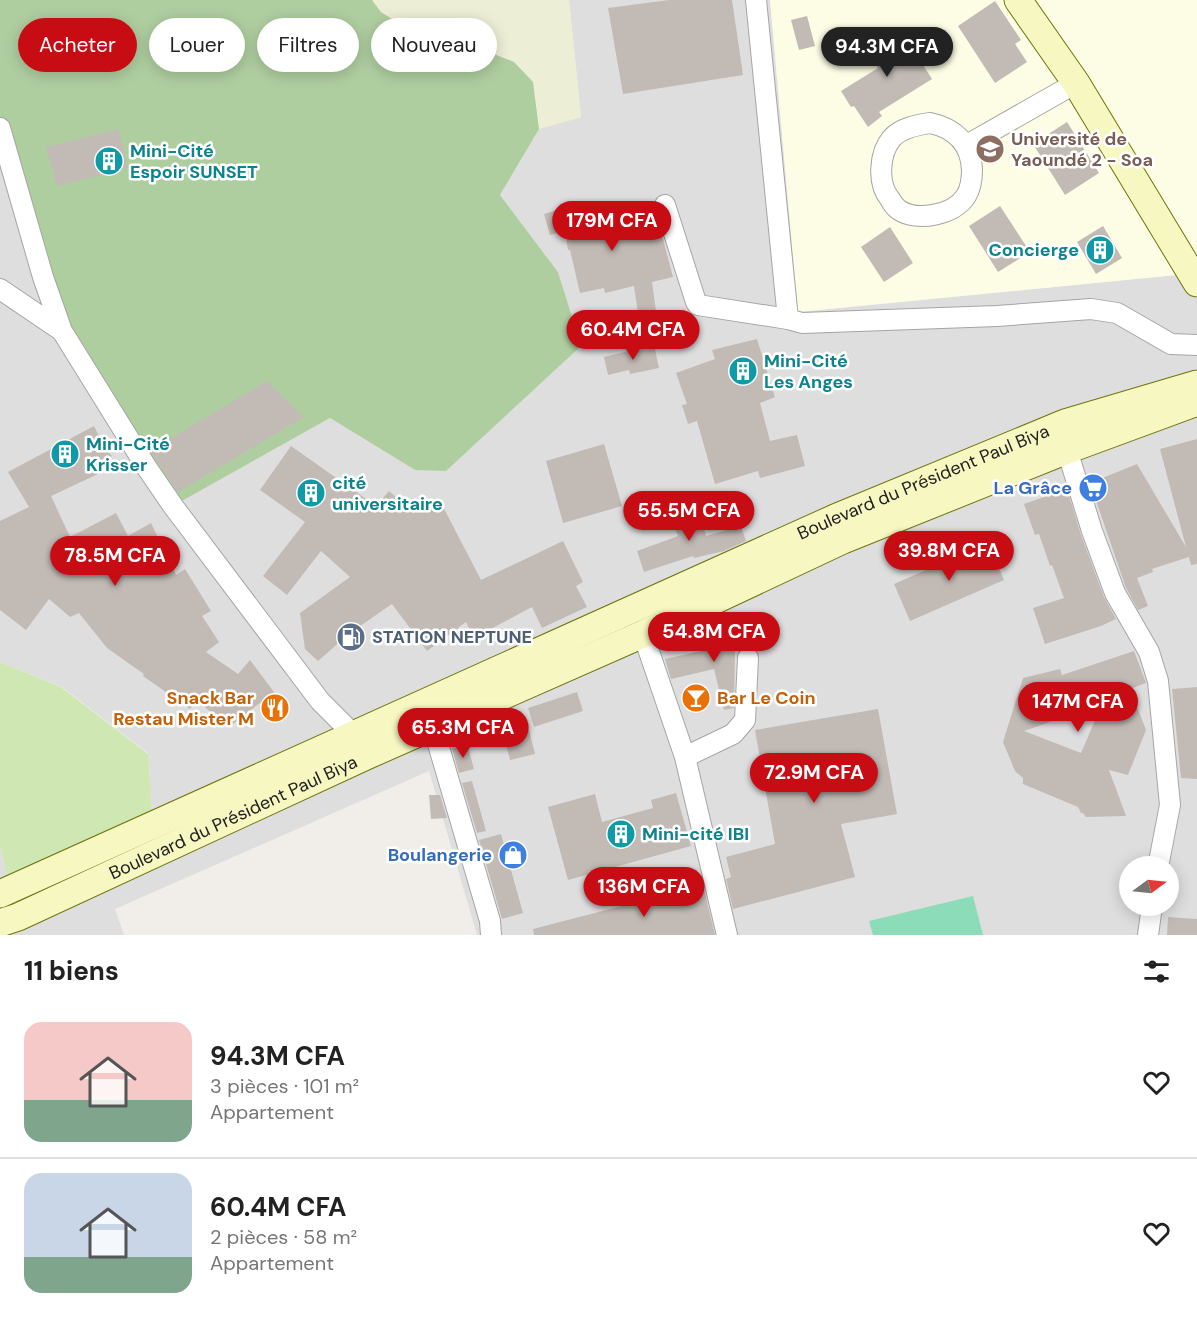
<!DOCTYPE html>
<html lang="fr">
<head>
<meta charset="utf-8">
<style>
  body { margin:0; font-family:"DM Sans",sans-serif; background:#f6f6f6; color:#222; height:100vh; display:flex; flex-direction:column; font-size:22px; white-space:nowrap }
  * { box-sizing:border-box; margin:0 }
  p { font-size:20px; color:#767676 }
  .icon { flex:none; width:33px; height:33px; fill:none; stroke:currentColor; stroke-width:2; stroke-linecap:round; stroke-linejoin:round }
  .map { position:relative; height:935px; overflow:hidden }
  .details { display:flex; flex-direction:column; background:#fff; flex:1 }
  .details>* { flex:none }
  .guide { position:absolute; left:18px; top:18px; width:600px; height:54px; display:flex; gap:12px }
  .needle { width:39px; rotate:75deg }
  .tools { position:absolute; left:1119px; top:856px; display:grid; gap:12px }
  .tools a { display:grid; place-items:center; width:60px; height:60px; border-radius:50%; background:#fff; box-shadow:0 3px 15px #0003; font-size:30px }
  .price { position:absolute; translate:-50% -51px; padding:0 14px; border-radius:21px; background:#c70c14; color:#fff; font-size:20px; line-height:39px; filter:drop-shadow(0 2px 3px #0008) }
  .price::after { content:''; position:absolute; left:50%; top:36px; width:18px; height:14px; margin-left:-9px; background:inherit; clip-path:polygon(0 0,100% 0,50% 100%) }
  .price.selected { background:#222; color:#fff }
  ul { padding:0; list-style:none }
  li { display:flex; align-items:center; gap:18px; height:150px; padding:0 24px }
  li+li { border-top:2px solid #e0e0e0 }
  li span { display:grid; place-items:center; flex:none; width:168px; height:120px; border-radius:18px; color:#555 }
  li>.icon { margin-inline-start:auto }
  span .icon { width:72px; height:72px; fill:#fffc; stroke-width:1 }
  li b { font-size:26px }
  h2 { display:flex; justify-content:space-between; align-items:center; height:72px; padding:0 24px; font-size:26px }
  .pill { padding:0 21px; border-radius:27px; background:#fff; box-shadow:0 3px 15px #0003; font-size:21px; line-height:54px }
  .pill.selected { background:#c70c14; color:#fff }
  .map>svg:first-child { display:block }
  .residential { fill:#dfdede; fill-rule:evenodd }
  .education { fill:#fdfce5 }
  .farmland { fill:#edeed6 }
  .grass { fill:#cfe7b2 }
  .forest { fill:#afcea0 }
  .pitch { fill:#8cdbb9 }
  .building { fill:#c2bab5; fill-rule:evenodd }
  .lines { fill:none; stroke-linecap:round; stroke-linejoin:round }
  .street-casing { stroke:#a5a5a5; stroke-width:22 }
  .secondary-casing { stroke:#6e750c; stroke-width:29 }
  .street { stroke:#fff; stroke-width:20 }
  .secondary { stroke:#f6f7c1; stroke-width:27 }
  .labels { text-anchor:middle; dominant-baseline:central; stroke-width:5; stroke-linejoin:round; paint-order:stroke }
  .education-label { font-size:18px; font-weight:bold; fill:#785e54; stroke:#fff; text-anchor:start }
  .culture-label { font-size:18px; font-weight:bold; fill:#0d838f; stroke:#fff; text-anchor:start }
  .street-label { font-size:18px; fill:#212121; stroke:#fff }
  .shop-label { font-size:18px; font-weight:bold; fill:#366cbe; stroke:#fff; text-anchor:end }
  .service-label { font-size:18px; font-weight:bold; fill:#4e5e75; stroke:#fff; text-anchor:start }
  .food-label { font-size:18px; font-weight:bold; fill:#c56008; stroke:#fff; text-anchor:end }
</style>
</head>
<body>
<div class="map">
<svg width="1197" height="935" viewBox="0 0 1197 935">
  <rect width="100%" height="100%" fill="#f1eee9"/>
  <path class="residential" d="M 569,0 L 770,0 L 798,312 L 1197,273 L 1197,935 L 477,935 L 429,771 L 115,909 L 124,935 L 0,935 L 0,846 L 18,916 L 148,858 L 152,810 L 148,753 L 62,687 L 0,662 L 0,128 L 173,506 L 330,418 L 415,470 L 558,272 L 500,195 L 539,129 L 581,117 ZM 1130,867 L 1168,867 L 1168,906 L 1130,906 Z"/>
  <path class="education" d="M 770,0 L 1197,0 L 1197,273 L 798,312 Z"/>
  <path class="farmland" d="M 372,0 L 569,0 L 581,117 L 539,129 L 533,82 L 484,50 L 421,38 L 381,12 Z"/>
  <path class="grass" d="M 0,662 L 61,687 L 148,754 L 152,810 L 148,858 L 18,917 L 0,846 Z"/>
  <path class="forest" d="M 0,0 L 372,0 L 381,12 L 421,38 L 484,50 L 514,62 L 533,82 L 539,129 L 500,195 L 558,272 L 581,346 L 446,471 L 415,470 L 330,418 L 173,506 L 69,344 L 0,128 Z"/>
  <path class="pitch" d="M 973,896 L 983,935 L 873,935 L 869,921 Z"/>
  <path class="building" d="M 669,0 L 732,0 L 743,75 L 623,94 L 608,8 Z
    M 995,1 L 1021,40 L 1015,44 L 1027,62 L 995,83 L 958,26 Z
    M 807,16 L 815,46 L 799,50 L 791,20 Z
    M 900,29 L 932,79 L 879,112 L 882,116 L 868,127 L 854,106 L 851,107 L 841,91 L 878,68 L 866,50 Z
    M 1067,122 L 1099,173 L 1065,195 L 1033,144 Z
    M 118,129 L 128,168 L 57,186 L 46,147 Z
    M 609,201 L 611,236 L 659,224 L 673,277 L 652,282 L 656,311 L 638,313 L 634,286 L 605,293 L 604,288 L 580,293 L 570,250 L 568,250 L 565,231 L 550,235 L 544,214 L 567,207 L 566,204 Z
    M 1000,206 L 1030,252 L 998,272 L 969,226 Z
    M 1103,226 L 1122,258 L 1096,274 L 1077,242 Z
    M 890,227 L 913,263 L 884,282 L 861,247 Z
    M 757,339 L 775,397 L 760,403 L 770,441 L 797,435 L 805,466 L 760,478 L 758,471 L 715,484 L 697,421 L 688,424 L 682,405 L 687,404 L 676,373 L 715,359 L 712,350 Z
    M 654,345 L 659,368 L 630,374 L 629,370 L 608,375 L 604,357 Z
    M 267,381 L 304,417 L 178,492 L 150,451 Z
    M 94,426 L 104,446 L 112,456 L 96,469 L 98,474 L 51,496 L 70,537 L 116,513 L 128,536 L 151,523 L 176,575 L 185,569 L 211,611 L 202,616 L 219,642 L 206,652 L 238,674 L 250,660 L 274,692 L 229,727 L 196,700 L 190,709 L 143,676 L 144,674 L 107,648 L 79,613 L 70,617 L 49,599 L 26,630 L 0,610 L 0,521 L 29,507 L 8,472 Z
    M 1197,439 L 1197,564 L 1191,565 L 1189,557 L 1152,569 L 1153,572 L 1137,578 L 1148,606 L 1138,610 L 1126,588 L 1090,483 L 1137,464 L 1186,547 L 1160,449 Z
    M 604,444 L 622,506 L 563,523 L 546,461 Z
    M 291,446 L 376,506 L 389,491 L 414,513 L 439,499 L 481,580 L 563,541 L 583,582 L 576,586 L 587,607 L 542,628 L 532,607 L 474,638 L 466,622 L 427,651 L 392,604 L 350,633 L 318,661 L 305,649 L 300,613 L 350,577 L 321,551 L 287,595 L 263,576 L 305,522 L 260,490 Z
    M 1067,489 L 1081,535 L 1104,597 L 1116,619 L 1101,626 L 1045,644 L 1033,608 L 1064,598 L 1052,565 L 1050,566 L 1039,534 L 1035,535 L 1024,504 Z
    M 698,509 L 706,536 L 741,526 L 746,541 L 724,551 L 694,558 L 693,556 L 644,572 L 637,551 L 678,536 L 670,517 Z
    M 988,543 L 1004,580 L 910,621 L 894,584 Z
    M 743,624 L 749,646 L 735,650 L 734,708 L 724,710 L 714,669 L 671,679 L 665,659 L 724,646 L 720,630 Z
    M 1134,651 L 1146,683 L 1130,689 L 1146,730 L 1128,775 L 1109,770 L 1126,816 L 1086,817 L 1083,813 L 1081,813 L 1078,807 L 1023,784 L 1023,778 L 1015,771 L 1003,742 L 1023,678 L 1060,669 L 1062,675 ZM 1102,704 L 1081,753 L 1024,731 Z
    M 1197,687 L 1197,779 L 1181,778 L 1172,689 Z
    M 577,692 L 583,711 L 534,727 L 528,708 Z
    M 878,709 L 897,814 L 841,824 L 855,877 L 733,909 L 726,879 L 731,877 L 726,857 L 775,844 L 755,730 Z
    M 529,730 L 535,754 L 510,760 L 504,736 Z
    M 467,744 L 474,769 L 459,773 L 452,749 Z
    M 472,781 L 486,831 L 477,833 L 462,783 Z
    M 676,793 L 691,846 L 568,880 L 548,807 L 595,794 L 602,822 L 653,808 L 651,800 Z
    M 429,795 L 440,795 L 447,818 L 431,819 Z
    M 501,834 L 523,913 L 502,919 L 479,840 Z
    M 703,885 L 715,935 L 534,935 L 533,929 Z
    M 1168,917 L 1197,919 L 1197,935 L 1167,935 Z"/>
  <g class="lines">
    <g class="street-casing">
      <path id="street" d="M 756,0 L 788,319 L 802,323 L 997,316 L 1091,309 L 1117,313 L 1171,344 L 1197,345
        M 930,123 C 954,128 971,143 972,170 C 972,179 971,188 966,196 C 954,215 917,222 899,210 C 895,207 892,203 890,199 C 877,184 879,153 892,138 C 901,128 917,125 930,123 Z
        M 0,128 L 43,277 L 62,331 L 147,468 L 173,506 L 320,701 L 353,734
        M 967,145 L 1076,83
        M 665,205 L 696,302 L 698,305 L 788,319
        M 0,289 L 62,331
        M 1067,450 L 1092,531 L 1115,593 L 1149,652 L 1158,681 L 1170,805 L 1158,867
        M 643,634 L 685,757 L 727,935
        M 433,727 L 490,921 L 491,935
        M 685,757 L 733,734 L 745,720 L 748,658
        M 1148,935 L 1152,906"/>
    </g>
    <g class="secondary-casing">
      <g id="secondary">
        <path d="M 1018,0 L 1076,83 L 1197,283"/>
        <path id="s1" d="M 0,894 L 835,518 L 1065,423 L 1197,384"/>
        <path id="s2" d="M 0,923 L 18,917 L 366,756 L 643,634 L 843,540 L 1067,450 L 1197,402"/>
      </g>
    </g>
    <use href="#street" class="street"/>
    <use href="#secondary" class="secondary"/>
  </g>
  <defs>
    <g id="university-disc" transform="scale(1.5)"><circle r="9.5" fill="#8d6e63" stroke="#fff"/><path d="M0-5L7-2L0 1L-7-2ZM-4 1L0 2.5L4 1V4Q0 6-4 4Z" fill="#fff"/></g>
    <g id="building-disc" transform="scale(1.5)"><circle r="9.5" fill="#0f9aa8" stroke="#fff"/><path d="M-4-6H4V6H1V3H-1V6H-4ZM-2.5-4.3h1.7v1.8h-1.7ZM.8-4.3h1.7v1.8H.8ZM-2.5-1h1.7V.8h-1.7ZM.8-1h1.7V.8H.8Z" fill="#fff"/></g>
    <g id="supermarket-disc" transform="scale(1.5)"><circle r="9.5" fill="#3f7fe0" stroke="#fff"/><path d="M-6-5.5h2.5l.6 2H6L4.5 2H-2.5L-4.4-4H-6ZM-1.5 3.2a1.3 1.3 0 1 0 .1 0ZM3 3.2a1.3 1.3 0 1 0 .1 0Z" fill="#fff"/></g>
    <g id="fuel-disc" transform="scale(1.5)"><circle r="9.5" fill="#5c6f8a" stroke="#fff"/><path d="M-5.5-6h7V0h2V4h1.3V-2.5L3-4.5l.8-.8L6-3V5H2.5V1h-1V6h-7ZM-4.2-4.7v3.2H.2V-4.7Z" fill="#fff"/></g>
    <g id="bar-disc" transform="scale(1.5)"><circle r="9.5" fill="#e8710a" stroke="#fff"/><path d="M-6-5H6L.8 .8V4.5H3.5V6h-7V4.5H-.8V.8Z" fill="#fff"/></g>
    <g id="restaurant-disc" transform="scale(1.5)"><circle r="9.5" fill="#e8710a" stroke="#fff"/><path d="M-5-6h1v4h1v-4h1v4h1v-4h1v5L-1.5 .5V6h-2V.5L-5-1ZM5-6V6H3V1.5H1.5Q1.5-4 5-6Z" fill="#fff"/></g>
    <g id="shop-disc" transform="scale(1.5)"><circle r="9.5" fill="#3f7fe0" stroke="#fff"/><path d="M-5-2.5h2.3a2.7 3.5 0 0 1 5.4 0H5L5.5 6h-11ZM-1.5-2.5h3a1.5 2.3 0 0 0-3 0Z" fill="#fff"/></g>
  </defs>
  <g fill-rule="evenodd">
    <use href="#university-disc" x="990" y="149"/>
    <use href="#building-disc" x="109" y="161"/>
    <use href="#building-disc" x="1100" y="250"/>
    <use href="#building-disc" x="743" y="371"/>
    <use href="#building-disc" x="65" y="454"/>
    <use href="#supermarket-disc" x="1093" y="488"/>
    <use href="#building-disc" x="311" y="493"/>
    <use href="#fuel-disc" x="351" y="637"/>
    <use href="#bar-disc" x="696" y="698"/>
    <use href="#restaurant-disc" x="275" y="708"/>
    <use href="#building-disc" x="621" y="834"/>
    <use href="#shop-disc" x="513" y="855"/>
  </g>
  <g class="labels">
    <g class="education-label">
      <text x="1011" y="139">Université de<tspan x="1011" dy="21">Yaoundé 2 - Soa</tspan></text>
    </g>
    <g class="culture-label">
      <text x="130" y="151">Mini-Cité<tspan x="130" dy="21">Espoir SUNSET</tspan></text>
      <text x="1079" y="250" text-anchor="end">Concierge</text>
      <text x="764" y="361">Mini-Cité<tspan x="764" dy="21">Les Anges</tspan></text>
      <text x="86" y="444">Mini-Cité<tspan x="86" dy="21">Krisser</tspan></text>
      <text x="332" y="483">cité<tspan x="332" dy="21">universitaire</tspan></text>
      <text x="642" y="834">Mini-cité IBI</text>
    </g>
    <g class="street-label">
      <text stroke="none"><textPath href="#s1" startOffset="1011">Boulevard du Président Paul Biya</textPath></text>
      <text stroke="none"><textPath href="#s2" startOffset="256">Boulevard du Président Paul Biya</textPath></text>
    </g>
    <g class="shop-label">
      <text x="1072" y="488">La Grâce</text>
      <text x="492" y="855">Boulangerie</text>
    </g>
    <g class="service-label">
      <text x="372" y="637">STATION NEPTUNE</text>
    </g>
    <g class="food-label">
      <text x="254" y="698">Snack Bar<tspan x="254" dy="21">Restau Mister M</tspan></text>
      <text x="717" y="698" text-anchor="start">Bar Le Coin</text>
    </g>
  </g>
</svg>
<div class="tools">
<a><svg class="needle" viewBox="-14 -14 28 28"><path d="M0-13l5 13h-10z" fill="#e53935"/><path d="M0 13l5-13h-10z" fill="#767676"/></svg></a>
</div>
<b class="price selected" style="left:887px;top:78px">94.3M CFA</b>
<b class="price" style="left:612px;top:252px">179M CFA</b>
<b class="price" style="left:633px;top:361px">60.4M CFA</b>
<b class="price" style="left:689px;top:542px">55.5M CFA</b>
<b class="price" style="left:949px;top:582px">39.8M CFA</b>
<b class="price" style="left:115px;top:587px">78.5M CFA</b>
<b class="price" style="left:714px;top:663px">54.8M CFA</b>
<b class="price" style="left:1078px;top:733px">147M CFA</b>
<b class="price" style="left:463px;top:759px">65.3M CFA</b>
<b class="price" style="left:814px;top:804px">72.9M CFA</b>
<b class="price" style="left:644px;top:918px">136M CFA</b>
<div class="guide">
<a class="pill selected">Acheter</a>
<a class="pill">Louer</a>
<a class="pill">Filtres</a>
<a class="pill">Nouveau</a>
</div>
</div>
<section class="details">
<h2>11 biens<svg class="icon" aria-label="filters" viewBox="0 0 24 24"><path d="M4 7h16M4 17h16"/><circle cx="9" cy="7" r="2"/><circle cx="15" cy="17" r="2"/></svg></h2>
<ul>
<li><span style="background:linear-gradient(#f6c9c9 65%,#7fa58c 0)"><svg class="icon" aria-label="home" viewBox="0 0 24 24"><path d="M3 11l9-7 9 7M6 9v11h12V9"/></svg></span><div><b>94.3M CFA</b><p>3 pièces · 101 m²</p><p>Appartement</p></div><svg class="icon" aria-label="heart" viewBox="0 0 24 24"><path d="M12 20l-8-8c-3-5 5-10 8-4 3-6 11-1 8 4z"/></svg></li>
<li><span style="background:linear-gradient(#c9d6e8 70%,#7fa58c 0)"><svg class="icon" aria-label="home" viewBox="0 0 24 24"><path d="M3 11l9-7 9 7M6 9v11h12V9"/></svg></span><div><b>60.4M CFA</b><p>2 pièces · 58 m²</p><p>Appartement</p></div><svg class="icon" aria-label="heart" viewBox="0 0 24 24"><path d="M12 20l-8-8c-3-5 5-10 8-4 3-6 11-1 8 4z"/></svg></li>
</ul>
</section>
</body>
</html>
